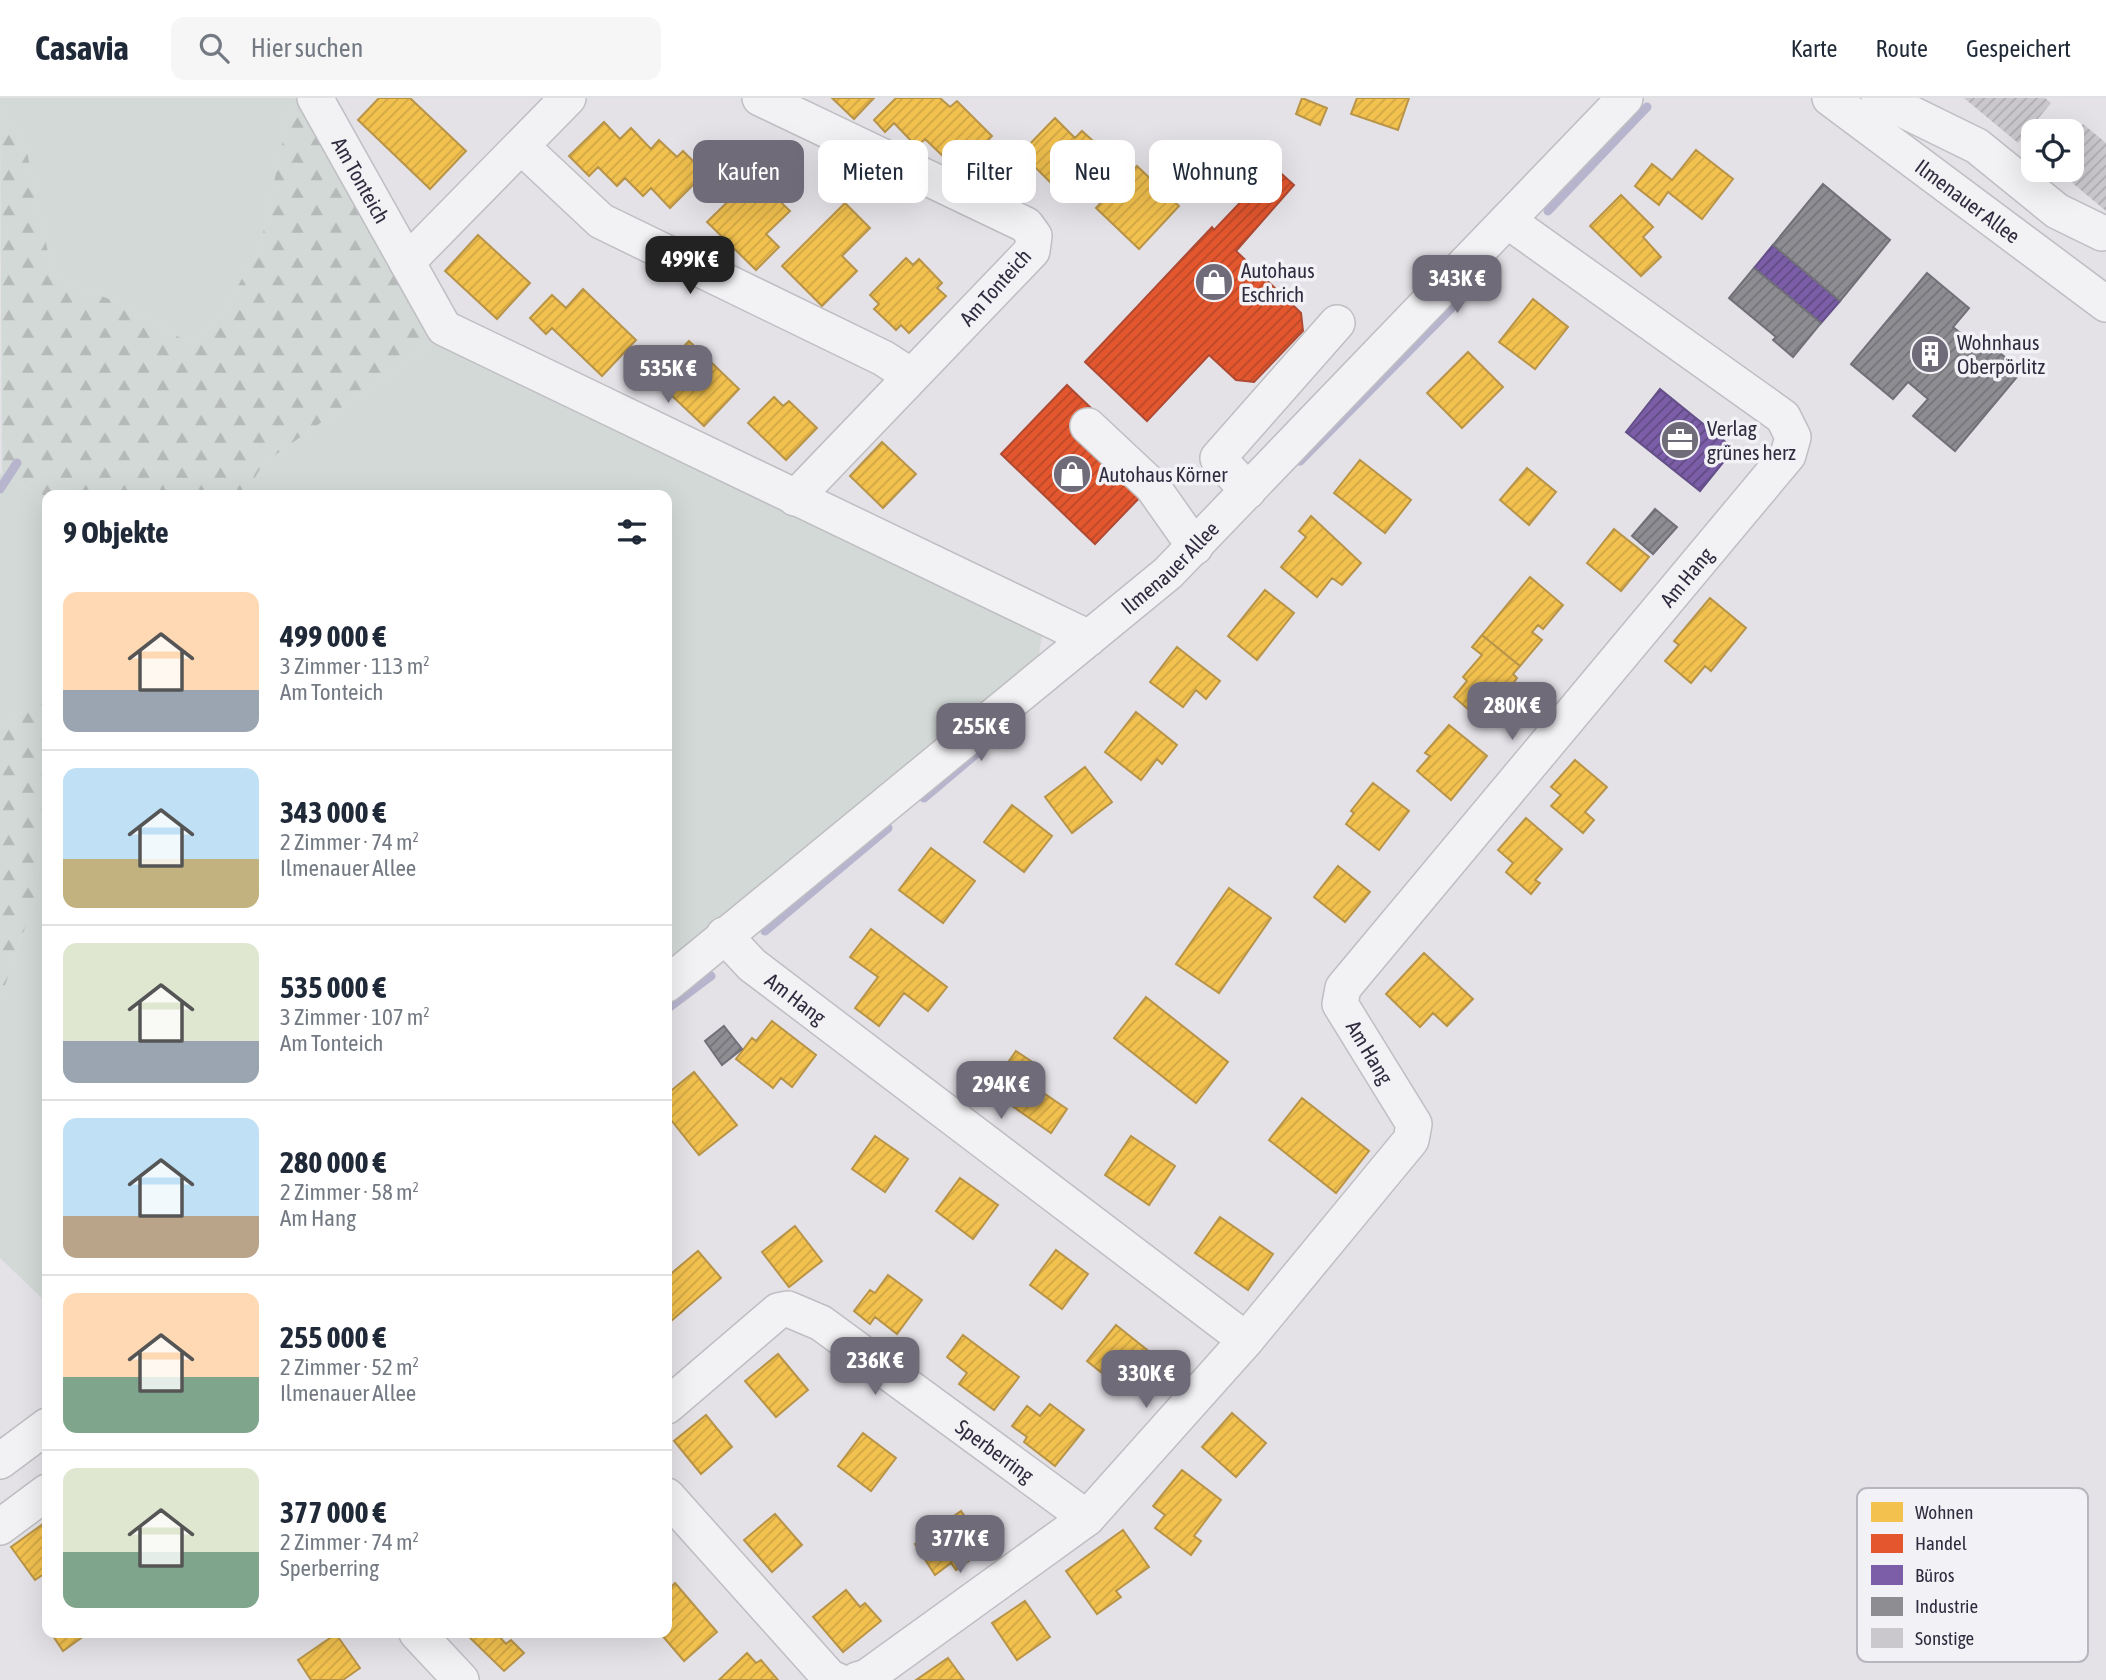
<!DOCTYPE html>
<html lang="de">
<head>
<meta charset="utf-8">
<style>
  body { margin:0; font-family:"Asap Condensed",sans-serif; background:#f6f6f7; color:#1f2937; height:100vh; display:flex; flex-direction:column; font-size:26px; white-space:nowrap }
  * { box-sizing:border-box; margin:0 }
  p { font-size:23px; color:#747a83 }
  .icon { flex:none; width:38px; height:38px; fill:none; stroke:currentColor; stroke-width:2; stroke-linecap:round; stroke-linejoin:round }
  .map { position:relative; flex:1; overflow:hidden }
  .drawer { position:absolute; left:42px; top:392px; width:630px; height:1148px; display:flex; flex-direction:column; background:#fff; border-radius:14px; box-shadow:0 7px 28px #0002 }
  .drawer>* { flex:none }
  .top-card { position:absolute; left:693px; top:42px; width:665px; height:63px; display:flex; gap:14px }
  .fabs { position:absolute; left:2021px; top:21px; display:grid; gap:14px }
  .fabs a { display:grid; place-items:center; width:63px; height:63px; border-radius:14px; background:#fff; box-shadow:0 7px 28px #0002; font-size:35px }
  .price { position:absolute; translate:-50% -60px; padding:0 16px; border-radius:14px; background:#6f6b79; color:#fff; font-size:23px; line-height:46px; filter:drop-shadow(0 2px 4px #0008) }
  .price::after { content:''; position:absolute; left:50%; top:42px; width:21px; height:16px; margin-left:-10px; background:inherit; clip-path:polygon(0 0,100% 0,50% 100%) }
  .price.on { background:#222; color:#fff }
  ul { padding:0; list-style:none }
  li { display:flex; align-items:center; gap:21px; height:175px; padding:0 21px }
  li+li { border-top:2px solid #e0e1e3 }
  li span { display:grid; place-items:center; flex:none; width:196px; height:140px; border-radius:14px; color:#555 }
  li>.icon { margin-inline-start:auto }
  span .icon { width:84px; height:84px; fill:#fffc; stroke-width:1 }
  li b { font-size:30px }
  h2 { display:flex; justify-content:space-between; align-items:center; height:84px; padding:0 21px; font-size:30px }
  .pill { padding:0 24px; border-radius:14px; background:#fff; box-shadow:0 7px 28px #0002; font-size:24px; line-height:63px }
  .pill.on { background:#6f6b79; color:#fff }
  header { display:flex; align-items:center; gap:42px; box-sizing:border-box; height:98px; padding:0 35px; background:#fff; border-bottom:2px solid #e0e1e3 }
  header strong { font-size:33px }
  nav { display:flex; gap:38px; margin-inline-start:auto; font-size:24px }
  .search { width:490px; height:63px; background:#f6f6f7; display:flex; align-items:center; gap:18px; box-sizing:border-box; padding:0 24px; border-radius:14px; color:#747a83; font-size:26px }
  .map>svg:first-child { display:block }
  .grass { fill:#d2d9d6 }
  .forest { fill:url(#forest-firs) }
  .homes { fill:url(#homes-hatch); stroke:#b89449; stroke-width:2 }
  .shops { fill:url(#shops-hatch); stroke:#ae4a33; stroke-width:2 }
  .offices { fill:url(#offices-hatch); stroke:#644f88; stroke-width:2 }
  .industry { fill:url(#industry-hatch); stroke:#717079; stroke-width:2 }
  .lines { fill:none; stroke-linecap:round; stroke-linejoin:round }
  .stream { stroke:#b7b4ce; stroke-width:9 }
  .building { fill:url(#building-hatch) }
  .minor-casing { stroke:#bfbec2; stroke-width:38 }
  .minor { stroke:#f2f1f4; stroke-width:35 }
  .labels { text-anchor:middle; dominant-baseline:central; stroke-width:7; stroke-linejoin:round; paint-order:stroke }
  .street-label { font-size:21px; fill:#302b3e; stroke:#f1f1f6 }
  .poi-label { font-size:21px; fill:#302b3e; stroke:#f1f1f6; text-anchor:start }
  .key { fill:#f1f1f6; stroke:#b7b6bf; stroke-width:2 }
  .key-label { font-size:19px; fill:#302b3e }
</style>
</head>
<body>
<header>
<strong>Casavia</strong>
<div class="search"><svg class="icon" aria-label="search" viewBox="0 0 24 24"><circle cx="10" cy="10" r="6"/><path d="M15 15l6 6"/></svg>Hier suchen</div>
<nav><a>Karte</a><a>Route</a><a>Gespeichert</a></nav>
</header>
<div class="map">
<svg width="2106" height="1582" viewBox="0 0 2106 1582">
  <defs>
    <pattern id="forest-firs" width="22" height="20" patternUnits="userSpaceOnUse" patternTransform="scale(1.75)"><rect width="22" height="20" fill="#d2d9d6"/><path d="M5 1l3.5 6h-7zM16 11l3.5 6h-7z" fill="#b5bab9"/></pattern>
    <pattern id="homes-hatch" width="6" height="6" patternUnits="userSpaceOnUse" patternTransform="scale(1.75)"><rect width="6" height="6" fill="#f2c14e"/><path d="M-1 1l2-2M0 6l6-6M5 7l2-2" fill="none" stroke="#d0a645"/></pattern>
    <pattern id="shops-hatch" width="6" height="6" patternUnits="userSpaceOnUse" patternTransform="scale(1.75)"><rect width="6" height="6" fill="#e4572e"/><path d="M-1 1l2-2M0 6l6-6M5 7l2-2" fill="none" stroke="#b94829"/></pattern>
    <pattern id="offices-hatch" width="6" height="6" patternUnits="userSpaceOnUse" patternTransform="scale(1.75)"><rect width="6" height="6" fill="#7b5ea7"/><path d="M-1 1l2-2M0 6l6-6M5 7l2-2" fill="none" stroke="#604a82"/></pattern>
    <pattern id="industry-hatch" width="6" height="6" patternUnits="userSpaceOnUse" patternTransform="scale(1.75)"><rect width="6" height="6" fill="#8d8d92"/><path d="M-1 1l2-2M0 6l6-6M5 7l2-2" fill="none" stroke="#747379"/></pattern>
    <pattern id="building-hatch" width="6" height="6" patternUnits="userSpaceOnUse" patternTransform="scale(1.75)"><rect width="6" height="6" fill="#cbc8cd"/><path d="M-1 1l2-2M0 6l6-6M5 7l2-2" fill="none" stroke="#afacb1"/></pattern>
  </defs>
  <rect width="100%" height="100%" fill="#e4e2e7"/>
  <path class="grass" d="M 0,0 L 292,0 L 260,149 L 219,221 L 192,247 L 131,210 L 53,178 L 27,54 L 0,9 Z
    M 433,245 L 906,469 L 1042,537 L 1038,562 L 743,800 L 667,869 L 667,397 L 244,397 L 264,365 Z
    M 0,374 L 2,378 L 47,399 L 42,435 L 47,437 L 47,592 L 0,632 Z
    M 47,691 L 47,1205 L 0,1160 L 0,902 L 34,804 Z"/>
  <path class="forest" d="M 292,0 L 301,0 L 433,245 L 264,365 L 244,397 L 47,399 L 2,378 L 0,9 L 27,54 L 53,178 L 131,210 L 192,247 L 219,221 L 260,149 Z
    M 47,592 L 47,691 L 34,804 L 0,902 L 0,632 Z"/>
  <path class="homes" d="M 379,0 L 410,0 L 466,53 L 430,91 L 358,22 Z
    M 832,0 L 874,0 L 854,21 Z
    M 896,0 L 940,0 L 950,9 L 957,3 L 992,38 L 962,69 L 954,62 L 951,66 L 925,41 L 917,49 L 894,25 L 885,34 L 874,22 Z
    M 1302,0 L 1327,10 L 1320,27 L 1296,16 Z
    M 1357,0 L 1409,0 L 1398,32 L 1351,16 Z
    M 1055,20 L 1075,40 L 1082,33 L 1093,43 L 1093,53 L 1080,67 L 1074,60 L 1050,84 L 1021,55 Z
    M 604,24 L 620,41 L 631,30 L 651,51 L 659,42 L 677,59 L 683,53 L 705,75 L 670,110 L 651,90 L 643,98 L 625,80 L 617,88 L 598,69 L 589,78 L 569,58 Z
    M 1696,52 L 1733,81 L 1702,121 L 1668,94 L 1659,107 L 1635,88 L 1652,66 L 1672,82 Z
    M 1124,62 L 1134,71 L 1137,68 L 1179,108 L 1139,151 L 1096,110 L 1118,86 L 1109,78 Z
    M 754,78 L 790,113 L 766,136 L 779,149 L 756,172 L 707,124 Z
    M 1621,97 L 1653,129 L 1643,139 L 1661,159 L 1641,178 L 1590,128 Z
    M 845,105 L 870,130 L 842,158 L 857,173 L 822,208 L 782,168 Z
    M 478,137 L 530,185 L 497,221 L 445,173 Z
    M 906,160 L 913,167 L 919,161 L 942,185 L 937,190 L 946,198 L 909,235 L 901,227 L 896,232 L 892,228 L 874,211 L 879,206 L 870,197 Z
    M 583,191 L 636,242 L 602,278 L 552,230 L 546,236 L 530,220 L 552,197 L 566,210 Z
    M 1533,201 L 1568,229 L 1535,271 L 1499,244 Z
    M 689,243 L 739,291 L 704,328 L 653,280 Z
    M 1468,254 L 1503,289 L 1462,330 L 1427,295 Z
    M 774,299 L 783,308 L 789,303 L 817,330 L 786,362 L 748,325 Z
    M 882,344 L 916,376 L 883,410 L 850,378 Z
    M 1360,362 L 1411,402 L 1385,435 L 1334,395 Z
    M 1527,370 L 1556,394 L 1529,427 L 1500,402 Z
    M 1311,418 L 1361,465 L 1342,487 L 1332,480 L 1317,499 L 1281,469 L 1306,439 L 1299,433 Z
    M 1614,431 L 1649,459 L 1621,493 L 1587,465 Z
    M 1530,479 L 1563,507 L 1543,531 L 1538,527 L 1532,534 L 1542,542 L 1520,568 L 1482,537 Z
    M 1265,492 L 1294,515 L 1257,562 L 1228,538 Z
    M 1710,500 L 1746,530 L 1711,573 L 1705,568 L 1691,585 L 1665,563 L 1679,547 L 1674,543 Z
    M 1482,537 L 1520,568 L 1513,576 L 1517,580 L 1511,588 L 1517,593 L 1484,625 L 1454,599 L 1467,583 L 1463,579 L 1482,557 L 1472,549 Z
    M 1177,549 L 1220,583 L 1206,601 L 1196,592 L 1183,609 L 1150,584 Z
    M 1136,614 L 1177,647 L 1162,666 L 1157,661 L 1141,682 L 1105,654 Z
    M 1449,627 L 1487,658 L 1451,702 L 1417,673 L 1430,658 L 1425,655 Z
    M 1575,662 L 1607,689 L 1585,714 L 1594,722 L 1583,735 L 1551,708 L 1561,697 L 1551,689 Z
    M 1085,669 L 1112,704 L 1072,735 L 1045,699 Z
    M 1373,685 L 1409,713 L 1379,752 L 1346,726 L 1354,715 L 1351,713 Z
    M 1012,707 L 1052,738 L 1024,774 L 984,744 Z
    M 1526,720 L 1562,751 L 1535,782 L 1540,785 L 1531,796 L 1506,774 L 1513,765 L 1498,752 Z
    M 931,750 L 975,783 L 943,825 L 899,792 Z
    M 1338,768 L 1370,794 L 1345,824 L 1314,799 Z
    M 1229,790 L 1271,820 L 1219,895 L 1176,866 Z
    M 871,831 L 947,889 L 928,913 L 904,895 L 879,928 L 855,910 L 878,879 L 850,859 Z
    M 1424,855 L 1473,901 L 1447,928 L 1433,915 L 1420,929 L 1386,896 Z
    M 1146,899 L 1228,964 L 1196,1005 L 1114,940 Z
    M 772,923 L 816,957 L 792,989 L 781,980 L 773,990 L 736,961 L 752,940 L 756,943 Z
    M 1016,953 L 1040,969 L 1029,985 L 1067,1011 L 1051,1035 L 989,992 Z
    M 694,974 L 737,1027 L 699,1057 L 667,1017 L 667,996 Z
    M 1302,1000 L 1369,1053 L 1336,1095 L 1269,1042 Z
    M 875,1038 L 908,1061 L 885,1094 L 852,1071 Z
    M 1131,1038 L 1175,1068 L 1149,1107 L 1105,1077 Z
    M 960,1080 L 998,1107 L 973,1141 L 936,1113 Z
    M 1220,1119 L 1273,1156 L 1248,1192 L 1195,1155 Z
    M 795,1128 L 822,1163 L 789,1189 L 762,1154 Z
    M 1056,1152 L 1088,1176 L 1062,1211 L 1030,1187 Z
    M 698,1153 L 721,1180 L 670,1224 L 667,1219 L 667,1179 Z
    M 888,1177 L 922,1202 L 897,1236 L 875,1219 L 870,1226 L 854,1213 L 870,1192 L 875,1195 Z
    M 1116,1227 L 1151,1255 L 1122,1291 L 1087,1263 Z
    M 963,1237 L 1019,1279 L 994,1312 L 959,1286 L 967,1275 L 947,1259 Z
    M 778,1256 L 808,1292 L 776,1319 L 745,1283 Z
    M 1050,1306 L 1084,1332 L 1055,1368 L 1024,1344 L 1027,1339 L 1012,1328 L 1027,1308 L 1040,1318 Z
    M 1232,1315 L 1266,1345 L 1236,1379 L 1202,1349 Z
    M 706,1317 L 732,1349 L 701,1376 L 674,1343 Z
    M 863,1335 L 896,1360 L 871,1393 L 838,1368 Z
    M 1182,1372 L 1221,1402 L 1194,1438 L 1201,1443 L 1191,1457 L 1155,1430 L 1165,1417 L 1153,1408 Z
    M 961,1413 L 987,1450 L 956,1472 L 951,1465 L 935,1477 L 915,1446 Z
    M 775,1416 L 802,1447 L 772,1474 L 744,1442 Z
    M 47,1423 L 47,1474 L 35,1482 L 11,1449 Z
    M 1123,1432 L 1149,1469 L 1116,1493 L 1121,1499 L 1097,1516 L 1066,1473 Z
    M 675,1485 L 717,1534 L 684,1563 L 660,1535 L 667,1535 L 667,1493 Z
    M 846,1492 L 860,1509 L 865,1505 L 881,1523 L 843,1554 L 813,1519 Z
    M 1025,1503 L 1050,1539 L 1017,1562 L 992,1525 Z
    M 51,1535 L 88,1535 L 63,1553 Z
    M 465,1535 L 496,1535 L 506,1546 L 511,1542 L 524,1555 L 504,1573 Z
    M 336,1536 L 360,1570 L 343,1582 L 311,1582 L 298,1562 Z
    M 747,1555 L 756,1565 L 761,1562 L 778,1582 L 719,1582 Z
    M 948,1560 L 964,1582 L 916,1582 Z"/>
  <path class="shops" d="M 1274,69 L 1294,87 L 1236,153 L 1301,215 L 1303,233 L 1254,284 L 1236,282 L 1209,257 L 1147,323 L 1085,264 L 1212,129 L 1214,132 Z
    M 1067,287 L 1095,314 L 1144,395 L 1095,446 L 1001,356 Z"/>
  <path class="offices" d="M 1773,147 L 1840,203 L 1821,225 L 1754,170 Z
    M 1660,291 L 1734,351 L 1700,393 L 1626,334 Z"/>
  <path class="industry" d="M 1823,86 L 1890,142 L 1840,203 L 1773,147 Z
    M 1754,170 L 1821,225 L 1793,259 L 1773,242 L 1776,239 L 1729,200 Z
    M 1927,175 L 1969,210 L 1953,229 L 1974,246 L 1980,239 L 2022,273 L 1955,353 L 1913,318 L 1928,301 L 1908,284 L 1893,301 L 1851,266 Z
    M 1655,411 L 1677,429 L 1653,456 L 1632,438 Z
    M 724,928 L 742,951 L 722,967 L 705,943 Z"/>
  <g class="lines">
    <path class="stream" d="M 1548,113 L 1647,9
      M 1300,363 L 1491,170
      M 0,391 L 17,365
      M 924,700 L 1020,619
      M 765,833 L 888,730
      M 667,911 L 711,878"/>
  </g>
  <path class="building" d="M 1964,0 L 2045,0 L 2051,5 L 2018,45 Z
    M 2083,26 L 2106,45 L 2106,113 L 2057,72 L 2072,72 L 2072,39 Z"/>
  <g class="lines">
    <g class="minor-casing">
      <g id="minor">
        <path id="s1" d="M 315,0 L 444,230 L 1089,540"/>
        <path d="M 760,0 L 1026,127 L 1034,138 L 1032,153 L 795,400"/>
        <path id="s2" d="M 1830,0 L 2106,206"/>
        <path d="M 1879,0 L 1977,48 L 2057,113 L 2102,135"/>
        <path d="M 522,49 L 601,123 L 883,260 L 911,278"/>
        <path d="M 407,164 L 568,0"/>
        <path d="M 1088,328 L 1152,388 L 1195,449"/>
        <path d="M 1248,393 L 1218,360 L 1337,225"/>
        <path id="s3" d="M 724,837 L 752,867 L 1246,1242"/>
        <path id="s4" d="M 667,886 L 1168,475 L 1625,0"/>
        <path id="s5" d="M 667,1308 L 778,1213 L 788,1211 L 821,1225 L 1087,1420"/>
        <path d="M 0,1363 L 47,1328"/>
        <path d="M 667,1398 L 830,1580 L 836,1582"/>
        <path d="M 0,1429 L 47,1394"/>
        <path d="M 417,1535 L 461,1582"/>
        <path id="s6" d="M 857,1582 L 867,1579 L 1087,1420 L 1246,1242 L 1411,1042 L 1414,1026 L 1340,906 L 1343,890 L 1788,357 L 1793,339 L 1783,319 L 1508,123"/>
      </g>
    </g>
    <use href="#minor" class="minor"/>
  </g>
  <defs>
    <g id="shop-disc" transform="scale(2.0125)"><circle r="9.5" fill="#6f6b79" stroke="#f1f1f6"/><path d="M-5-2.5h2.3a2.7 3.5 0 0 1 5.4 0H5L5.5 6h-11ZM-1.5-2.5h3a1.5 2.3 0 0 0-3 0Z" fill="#fff"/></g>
    <g id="building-disc" transform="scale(2.0125)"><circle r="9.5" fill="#6f6b79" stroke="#f1f1f6"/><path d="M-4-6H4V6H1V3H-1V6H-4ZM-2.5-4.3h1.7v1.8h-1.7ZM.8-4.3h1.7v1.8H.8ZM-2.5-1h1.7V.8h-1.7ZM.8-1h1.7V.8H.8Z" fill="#fff"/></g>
    <g id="office-disc" transform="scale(2.0125)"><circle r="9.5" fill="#6f6b79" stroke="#f1f1f6"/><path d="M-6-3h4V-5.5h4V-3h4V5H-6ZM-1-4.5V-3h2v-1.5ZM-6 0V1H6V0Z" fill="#fff"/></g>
  </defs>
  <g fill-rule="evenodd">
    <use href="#shop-disc" x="1214" y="184"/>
    <use href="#building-disc" x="1930" y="256"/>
    <use href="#office-disc" x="1680" y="342"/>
    <use href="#shop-disc" x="1072" y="376"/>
  </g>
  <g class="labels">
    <g class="street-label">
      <text stroke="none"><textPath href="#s1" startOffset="94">Am Tonteich</textPath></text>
      <text stroke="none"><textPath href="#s2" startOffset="172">Ilmenauer Allee</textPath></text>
      <text transform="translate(995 189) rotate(-48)">Am Tonteich</text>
      <text stroke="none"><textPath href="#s4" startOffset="653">Ilmenauer Allee</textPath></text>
      <text stroke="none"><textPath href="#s6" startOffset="1489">Am Hang</textPath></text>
      <text stroke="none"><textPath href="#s3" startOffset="96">Am Hang</textPath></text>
      <text transform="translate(1370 954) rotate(59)">Am Hang</text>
      <text stroke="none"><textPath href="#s5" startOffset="408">Sperberring</textPath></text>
    </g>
    <g class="poi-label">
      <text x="1241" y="172">Autohaus<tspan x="1241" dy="24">Eschrich</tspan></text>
      <text x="1957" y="244">Wohnhaus<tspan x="1957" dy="24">Oberpörlitz</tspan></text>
      <text x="1707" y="330">Verlag<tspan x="1707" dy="24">grünes herz</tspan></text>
      <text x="1099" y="376">Autohaus Körner</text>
    </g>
  </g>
  <rect x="1857" y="1390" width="231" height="174" rx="10" class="key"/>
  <rect x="1871" y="1404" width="32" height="20" fill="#f2c14e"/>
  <rect x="1871" y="1436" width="32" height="19" fill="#e4572e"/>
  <rect x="1871" y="1467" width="32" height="20" fill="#7b5ea7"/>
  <rect x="1871" y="1499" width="32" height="19" fill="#8d8d92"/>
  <rect x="1871" y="1530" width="32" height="20" fill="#cbc8cd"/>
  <g class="key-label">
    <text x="1915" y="1421">Wohnen</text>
    <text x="1915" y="1452">Handel</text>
    <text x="1915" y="1484">Büros</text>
    <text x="1915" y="1515">Industrie</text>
    <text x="1915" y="1547">Sonstige</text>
  </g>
</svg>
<div class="fabs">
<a><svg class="icon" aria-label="locate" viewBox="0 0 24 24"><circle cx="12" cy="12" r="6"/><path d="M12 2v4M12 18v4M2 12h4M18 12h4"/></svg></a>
</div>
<b class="price on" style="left:690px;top:198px">499K €</b>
<b class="price" style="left:1457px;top:217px">343K €</b>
<b class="price" style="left:668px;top:307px">535K €</b>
<b class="price" style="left:1512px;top:644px">280K €</b>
<b class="price" style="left:981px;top:665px">255K €</b>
<b class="price" style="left:1001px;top:1023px">294K €</b>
<b class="price" style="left:875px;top:1299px">236K €</b>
<b class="price" style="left:1146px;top:1312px">330K €</b>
<b class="price" style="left:960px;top:1477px">377K €</b>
<div class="top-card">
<a class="pill on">Kaufen</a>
<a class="pill">Mieten</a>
<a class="pill">Filter</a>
<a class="pill">Neu</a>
<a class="pill">Wohnung</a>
</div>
<section class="drawer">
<h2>9 Objekte<svg class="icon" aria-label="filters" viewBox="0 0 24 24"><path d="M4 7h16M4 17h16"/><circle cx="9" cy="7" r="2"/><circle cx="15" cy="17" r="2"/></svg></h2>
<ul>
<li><span style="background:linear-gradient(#ffd9b3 70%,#9aa5b1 0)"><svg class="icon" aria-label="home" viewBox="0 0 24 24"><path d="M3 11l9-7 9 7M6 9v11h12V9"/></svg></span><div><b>499 000 €</b><p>3 Zimmer · 113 m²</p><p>Am Tonteich</p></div></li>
<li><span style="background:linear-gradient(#bfe0f5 65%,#c2b280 0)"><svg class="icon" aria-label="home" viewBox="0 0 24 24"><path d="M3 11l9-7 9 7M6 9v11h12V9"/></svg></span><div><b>343 000 €</b><p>2 Zimmer · 74 m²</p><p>Ilmenauer Allee</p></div></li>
<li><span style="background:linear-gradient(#dfe7d0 70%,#9aa5b1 0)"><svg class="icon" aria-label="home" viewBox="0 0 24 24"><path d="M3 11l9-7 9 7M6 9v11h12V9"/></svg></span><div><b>535 000 €</b><p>3 Zimmer · 107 m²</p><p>Am Tonteich</p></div></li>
<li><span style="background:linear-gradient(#bfe0f5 70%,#b9a48a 0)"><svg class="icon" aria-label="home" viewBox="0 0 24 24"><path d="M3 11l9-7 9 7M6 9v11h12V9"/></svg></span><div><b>280 000 €</b><p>2 Zimmer · 58 m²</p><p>Am Hang</p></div></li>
<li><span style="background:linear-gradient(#ffd9b3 60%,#7fa58c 0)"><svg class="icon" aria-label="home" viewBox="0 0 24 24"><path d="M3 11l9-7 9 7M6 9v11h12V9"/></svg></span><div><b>255 000 €</b><p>2 Zimmer · 52 m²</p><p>Ilmenauer Allee</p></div></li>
<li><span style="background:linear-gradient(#dfe7d0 60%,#7fa58c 0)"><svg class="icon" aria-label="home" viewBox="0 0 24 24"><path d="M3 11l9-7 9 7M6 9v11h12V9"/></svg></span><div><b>377 000 €</b><p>2 Zimmer · 74 m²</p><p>Sperberring</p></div></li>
</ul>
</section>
</div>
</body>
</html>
